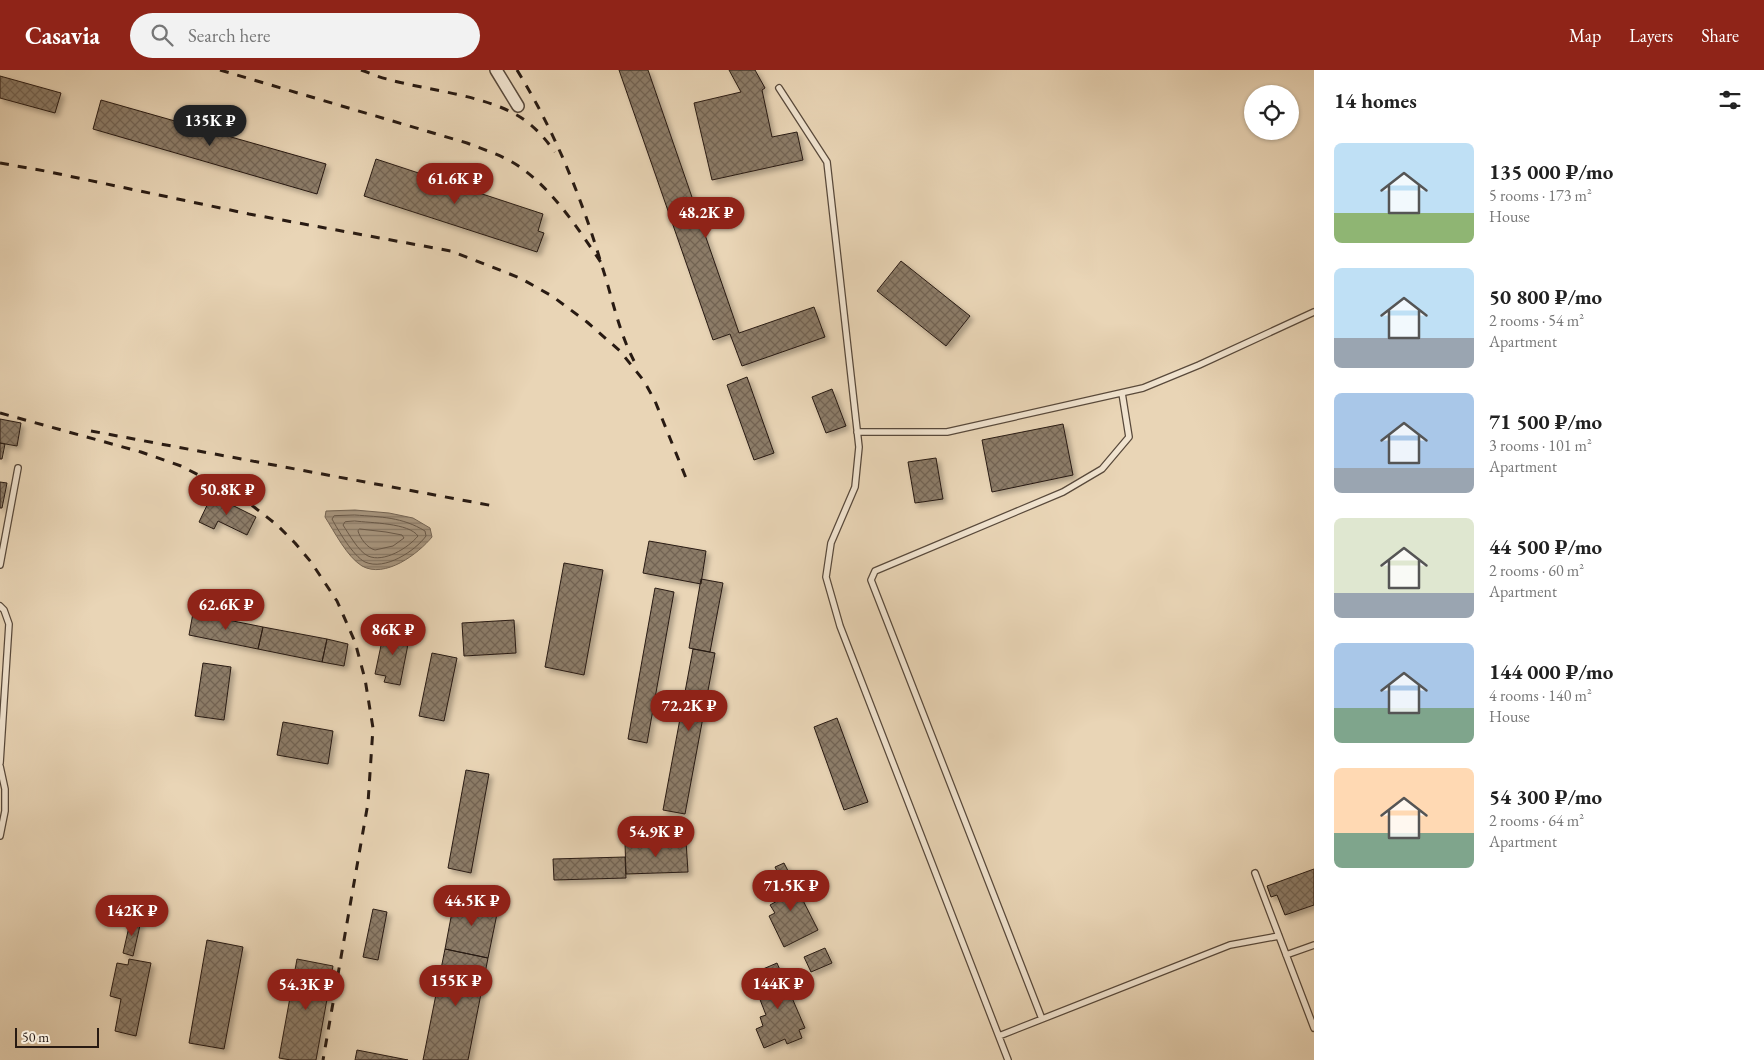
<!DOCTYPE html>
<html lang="en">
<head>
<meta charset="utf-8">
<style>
  body { margin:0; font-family:"EB Garamond",serif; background:#f2f2f2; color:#222; height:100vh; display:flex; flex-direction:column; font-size:19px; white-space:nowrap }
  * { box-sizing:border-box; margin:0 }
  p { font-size:16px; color:#767676 }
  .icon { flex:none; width:28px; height:28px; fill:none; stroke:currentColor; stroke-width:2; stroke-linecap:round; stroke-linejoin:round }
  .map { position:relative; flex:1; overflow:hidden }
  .side { display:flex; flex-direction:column; background:#fff; width:450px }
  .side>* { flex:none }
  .tools { position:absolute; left:1244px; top:15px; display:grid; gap:10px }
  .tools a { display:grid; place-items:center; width:55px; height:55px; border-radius:50%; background:#fff; box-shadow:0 1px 4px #0004; font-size:25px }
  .scale { position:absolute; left:15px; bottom:12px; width:84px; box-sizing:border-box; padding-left:5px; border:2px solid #281a12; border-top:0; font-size:14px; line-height:18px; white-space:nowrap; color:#281a12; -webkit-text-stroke:4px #f1e4d0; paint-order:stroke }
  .price { position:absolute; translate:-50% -42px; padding:0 11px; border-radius:18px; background:#8f2418; color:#fff; font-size:16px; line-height:32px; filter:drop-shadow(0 1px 2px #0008) }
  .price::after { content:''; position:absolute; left:50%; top:30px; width:15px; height:11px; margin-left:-8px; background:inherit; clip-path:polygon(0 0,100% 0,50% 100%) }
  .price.selected { background:#222; color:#fff }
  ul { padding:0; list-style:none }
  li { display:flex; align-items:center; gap:15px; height:125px; padding:0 20px }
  li span { display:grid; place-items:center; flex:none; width:140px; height:100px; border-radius:8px; color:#555 }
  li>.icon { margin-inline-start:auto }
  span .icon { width:60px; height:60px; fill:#fffc; stroke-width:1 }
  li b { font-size:21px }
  h2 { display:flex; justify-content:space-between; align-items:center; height:60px; padding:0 20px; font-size:21px }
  header { display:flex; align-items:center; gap:30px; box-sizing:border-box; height:70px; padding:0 25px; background:#8f2418; color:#fff }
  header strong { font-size:24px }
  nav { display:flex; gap:28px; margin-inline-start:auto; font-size:18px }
  .search { width:350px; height:45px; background:#f2f2f2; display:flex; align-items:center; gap:12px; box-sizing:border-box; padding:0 18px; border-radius:28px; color:#767676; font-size:19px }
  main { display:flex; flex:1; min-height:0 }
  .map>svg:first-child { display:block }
  .water { fill:url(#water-rules); stroke:#746453 }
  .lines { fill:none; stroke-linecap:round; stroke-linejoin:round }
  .shore { stroke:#685848; stroke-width:1 }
  .building { fill:url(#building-cross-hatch); stroke:#281a12; filter:url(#shadow) }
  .service-casing { stroke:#58493b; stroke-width:8 }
  .minor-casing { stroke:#58493b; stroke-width:14 }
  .service { stroke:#f1e4d0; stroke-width:5.5 }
  .minor { stroke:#f1e4d0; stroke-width:11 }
  .rail { stroke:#281a12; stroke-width:3; stroke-dasharray:9 9; stroke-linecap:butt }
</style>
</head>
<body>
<header>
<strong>Casavia</strong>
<div class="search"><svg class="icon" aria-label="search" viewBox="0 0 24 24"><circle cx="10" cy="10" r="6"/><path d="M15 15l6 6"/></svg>Search here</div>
<nav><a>Map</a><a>Layers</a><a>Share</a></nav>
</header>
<main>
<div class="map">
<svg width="1314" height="990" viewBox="0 0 1314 990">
  <defs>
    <pattern id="water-rules" width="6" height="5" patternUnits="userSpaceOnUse" patternTransform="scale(1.25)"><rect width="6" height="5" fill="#a7957e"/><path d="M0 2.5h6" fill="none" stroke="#887966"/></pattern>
    <pattern id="building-cross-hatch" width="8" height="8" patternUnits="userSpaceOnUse" patternTransform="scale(1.25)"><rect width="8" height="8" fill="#8c7b67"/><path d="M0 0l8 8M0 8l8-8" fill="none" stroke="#726453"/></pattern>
    <filter id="shadow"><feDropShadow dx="3.5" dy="3.5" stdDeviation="2.5" flood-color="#0004"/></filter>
  </defs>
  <rect width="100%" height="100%" fill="#e9d5b6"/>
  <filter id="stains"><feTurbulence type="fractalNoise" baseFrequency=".004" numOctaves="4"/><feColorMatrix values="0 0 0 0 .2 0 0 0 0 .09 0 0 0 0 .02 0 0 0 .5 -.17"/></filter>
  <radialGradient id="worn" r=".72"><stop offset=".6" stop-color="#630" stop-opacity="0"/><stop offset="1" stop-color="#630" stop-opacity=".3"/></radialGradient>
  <path class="water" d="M 355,440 L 389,443 L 413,448 L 430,458 L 432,467 C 418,484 385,509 362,496 C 347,487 334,461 325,447 L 326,441 Z"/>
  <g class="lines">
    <path class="shore" d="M 355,445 C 381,447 402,447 425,461 L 426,466 C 415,481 385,501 365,492 C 353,486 338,460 332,449 L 334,446 Z
      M 355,451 C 371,453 409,453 418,466 C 408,478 384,493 368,486 C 358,481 349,464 343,455 L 345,452 Z
      M 360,459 L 386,462 L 402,465 L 404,468 L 393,476 L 375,480 C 367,478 360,468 358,461 Z"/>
  </g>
  <path class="building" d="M 619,0 L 648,0 L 739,263 L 814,237 L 825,267 L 742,296 L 730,264 L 713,270 Z
    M 729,0 L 755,0 L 765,18 L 762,20 L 772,67 L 797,62 L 803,90 L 712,110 L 694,33 L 741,22 Z
    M 0,6 L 61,23 L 55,43 L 0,28 Z
    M 101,30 L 326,94 L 317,124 L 93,59 Z
    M 376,89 L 543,144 L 538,161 L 544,163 L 537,182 L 364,126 Z
    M 901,191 L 970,246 L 946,276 L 877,221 Z
    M 747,307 L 774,383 L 754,390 L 727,315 Z
    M 832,319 L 846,356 L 826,363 L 812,327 Z
    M 0,349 L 21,353 L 17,376 L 0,373 Z
    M 1063,354 L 1073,405 L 992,422 L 982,370 Z
    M 0,373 L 5,374 L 2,389 L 0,389 Z
    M 936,388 L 943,429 L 915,433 L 908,392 Z
    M 0,412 L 7,413 L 2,438 L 0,438 Z
    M 212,425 L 256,447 L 247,465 L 218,451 L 214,459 L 199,452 Z
    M 649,471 L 706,481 L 701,514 L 643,503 Z
    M 564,493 L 603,500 L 584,605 L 545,597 Z
    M 701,509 L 723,513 L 710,582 L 689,578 Z
    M 655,518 L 674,522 L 647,673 L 628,669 Z
    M 193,543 L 263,557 L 258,579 L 189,565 Z
    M 514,550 L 516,583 L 464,586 L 462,553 Z
    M 395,556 L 411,559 L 400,615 L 384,612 L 386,606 L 375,604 L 383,566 L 392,568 Z
    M 263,557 L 327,569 L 322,592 L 258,579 Z
    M 327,569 L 348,574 L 344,596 L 322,592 Z
    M 693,579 L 715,583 L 685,744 L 663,740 Z
    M 432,583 L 457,588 L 444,651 L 419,646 Z
    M 203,593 L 231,597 L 224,650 L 195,646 Z
    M 837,648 L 868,732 L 844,740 L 814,657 Z
    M 283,652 L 333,661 L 328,694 L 277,685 Z
    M 466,700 L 489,704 L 471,803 L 448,798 Z
    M 686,771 L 688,802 L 626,804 L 625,773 Z
    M 625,787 L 626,808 L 554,810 L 553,789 Z
    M 784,793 L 818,860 L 784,877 L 769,846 L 775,843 L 770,835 L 779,830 L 777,825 L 786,820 L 775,797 Z
    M 1314,799 L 1314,835 L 1285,845 L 1277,825 L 1271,827 L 1267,816 Z
    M 455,826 L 499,834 L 488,888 L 445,879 Z
    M 373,839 L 387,842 L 378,890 L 363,887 Z
    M 131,848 L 141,851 L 133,886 L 123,883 Z
    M 207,870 L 243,877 L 224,979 L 189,973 Z
    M 825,878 L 832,893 L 811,902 L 804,887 Z
    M 445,879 L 488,888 L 468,990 L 423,990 Z
    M 129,889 L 151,893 L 136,966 L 115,961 L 121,929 L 110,926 L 117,893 L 128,895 Z
    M 297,889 L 333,896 L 316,990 L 291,990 L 279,988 Z
    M 777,893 L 805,958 L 799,960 L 802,968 L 787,974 L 785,969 L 764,978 L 756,959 L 763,956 L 760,947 L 766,945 L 759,927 L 766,924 L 756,902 Z
    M 357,980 L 408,990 L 355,990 Z"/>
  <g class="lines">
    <g class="service-casing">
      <path id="service" d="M 779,18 L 827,92 L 859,377 L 855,417 L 831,473 L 826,507 L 840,556 L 1008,990
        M 857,362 L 947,362 L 1143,318 L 1199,295 L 1314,242
        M 0,495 L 18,398
        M 0,536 L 4,540 L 9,554 L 0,693
        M 0,696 L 5,719 L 5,741 L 0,766
        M 1255,803 L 1314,958
        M 1286,885 L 1314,875
        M 1042,949 L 871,510 L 875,501 L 1063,422 L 1102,399 L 1129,367 L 1122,323
        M 999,966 L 1230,875 L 1279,866"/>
    </g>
    <g class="minor-casing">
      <path id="minor" d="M 496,0 L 518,36"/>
    </g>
    <use href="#service" class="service"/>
    <use href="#minor" class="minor"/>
    <path class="rail" d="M 220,0 L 467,73 C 485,80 504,86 520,97 C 554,121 579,160 602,194
      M 361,0 C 370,3 378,7 387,9 C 428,21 491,25 526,51 C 538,60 546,70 555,82
      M 517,0 C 554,60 581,126 601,193 C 612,226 618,260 634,291
      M 0,93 L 45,101 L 249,144 L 451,181 L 520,208 L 552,226 L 587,252 L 620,281 L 644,311 L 655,331 L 686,408
      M 0,343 L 141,382 L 181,396 L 240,426 L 277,455 L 295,473 L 311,492 L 337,531 L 355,572 L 365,609 L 373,658 L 368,733 L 323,990
      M 91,361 L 494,436"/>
  </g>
  <rect width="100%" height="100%" filter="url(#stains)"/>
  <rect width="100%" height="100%" fill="url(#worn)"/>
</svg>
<div class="tools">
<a><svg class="icon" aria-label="locate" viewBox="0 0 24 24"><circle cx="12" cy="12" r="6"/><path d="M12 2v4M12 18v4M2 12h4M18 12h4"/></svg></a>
</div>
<div class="scale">50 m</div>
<b class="price selected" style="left:210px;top:77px">135K ₽</b>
<b class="price" style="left:455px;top:135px">61.6K ₽</b>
<b class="price" style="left:706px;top:169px">48.2K ₽</b>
<b class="price" style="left:227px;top:446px">50.8K ₽</b>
<b class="price" style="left:226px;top:561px">62.6K ₽</b>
<b class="price" style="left:393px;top:586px">86K ₽</b>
<b class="price" style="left:689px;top:662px">72.2K ₽</b>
<b class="price" style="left:656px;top:788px">54.9K ₽</b>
<b class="price" style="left:791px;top:842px">71.5K ₽</b>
<b class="price" style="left:472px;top:857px">44.5K ₽</b>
<b class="price" style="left:132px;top:867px">142K ₽</b>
<b class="price" style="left:456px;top:937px">155K ₽</b>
<b class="price" style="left:778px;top:940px">144K ₽</b>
<b class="price" style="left:306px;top:941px">54.3K ₽</b>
</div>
<section class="side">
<h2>14 homes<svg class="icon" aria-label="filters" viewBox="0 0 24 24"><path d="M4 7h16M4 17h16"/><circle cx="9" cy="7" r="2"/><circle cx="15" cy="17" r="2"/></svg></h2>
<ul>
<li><span style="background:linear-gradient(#bfe0f5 70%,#8fb573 0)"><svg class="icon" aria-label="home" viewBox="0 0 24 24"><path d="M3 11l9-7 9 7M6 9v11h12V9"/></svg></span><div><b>135 000 ₽/mo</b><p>5 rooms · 173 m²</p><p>House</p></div></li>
<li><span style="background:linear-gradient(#bfe0f5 70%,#9aa5b1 0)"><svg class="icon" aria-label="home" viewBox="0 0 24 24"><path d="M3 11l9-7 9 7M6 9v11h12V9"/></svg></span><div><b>50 800 ₽/mo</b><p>2 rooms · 54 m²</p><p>Apartment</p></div></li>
<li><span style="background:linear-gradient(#a9c7e8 75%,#9aa5b1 0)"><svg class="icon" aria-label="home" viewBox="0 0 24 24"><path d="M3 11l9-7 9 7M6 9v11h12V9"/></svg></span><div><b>71 500 ₽/mo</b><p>3 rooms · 101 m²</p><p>Apartment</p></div></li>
<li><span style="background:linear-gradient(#dfe7d0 75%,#9aa5b1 0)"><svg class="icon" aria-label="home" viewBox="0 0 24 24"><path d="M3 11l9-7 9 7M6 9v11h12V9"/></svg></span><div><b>44 500 ₽/mo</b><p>2 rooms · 60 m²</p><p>Apartment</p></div></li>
<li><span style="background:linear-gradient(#a9c7e8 65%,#7fa58c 0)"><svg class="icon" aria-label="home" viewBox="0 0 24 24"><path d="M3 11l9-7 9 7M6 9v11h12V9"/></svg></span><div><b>144 000 ₽/mo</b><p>4 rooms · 140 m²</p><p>House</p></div></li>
<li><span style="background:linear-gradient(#ffd9b3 65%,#7fa58c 0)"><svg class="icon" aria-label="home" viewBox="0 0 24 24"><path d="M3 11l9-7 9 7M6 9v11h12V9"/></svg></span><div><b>54 300 ₽/mo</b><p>2 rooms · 64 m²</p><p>Apartment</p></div></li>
</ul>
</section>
</main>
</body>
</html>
